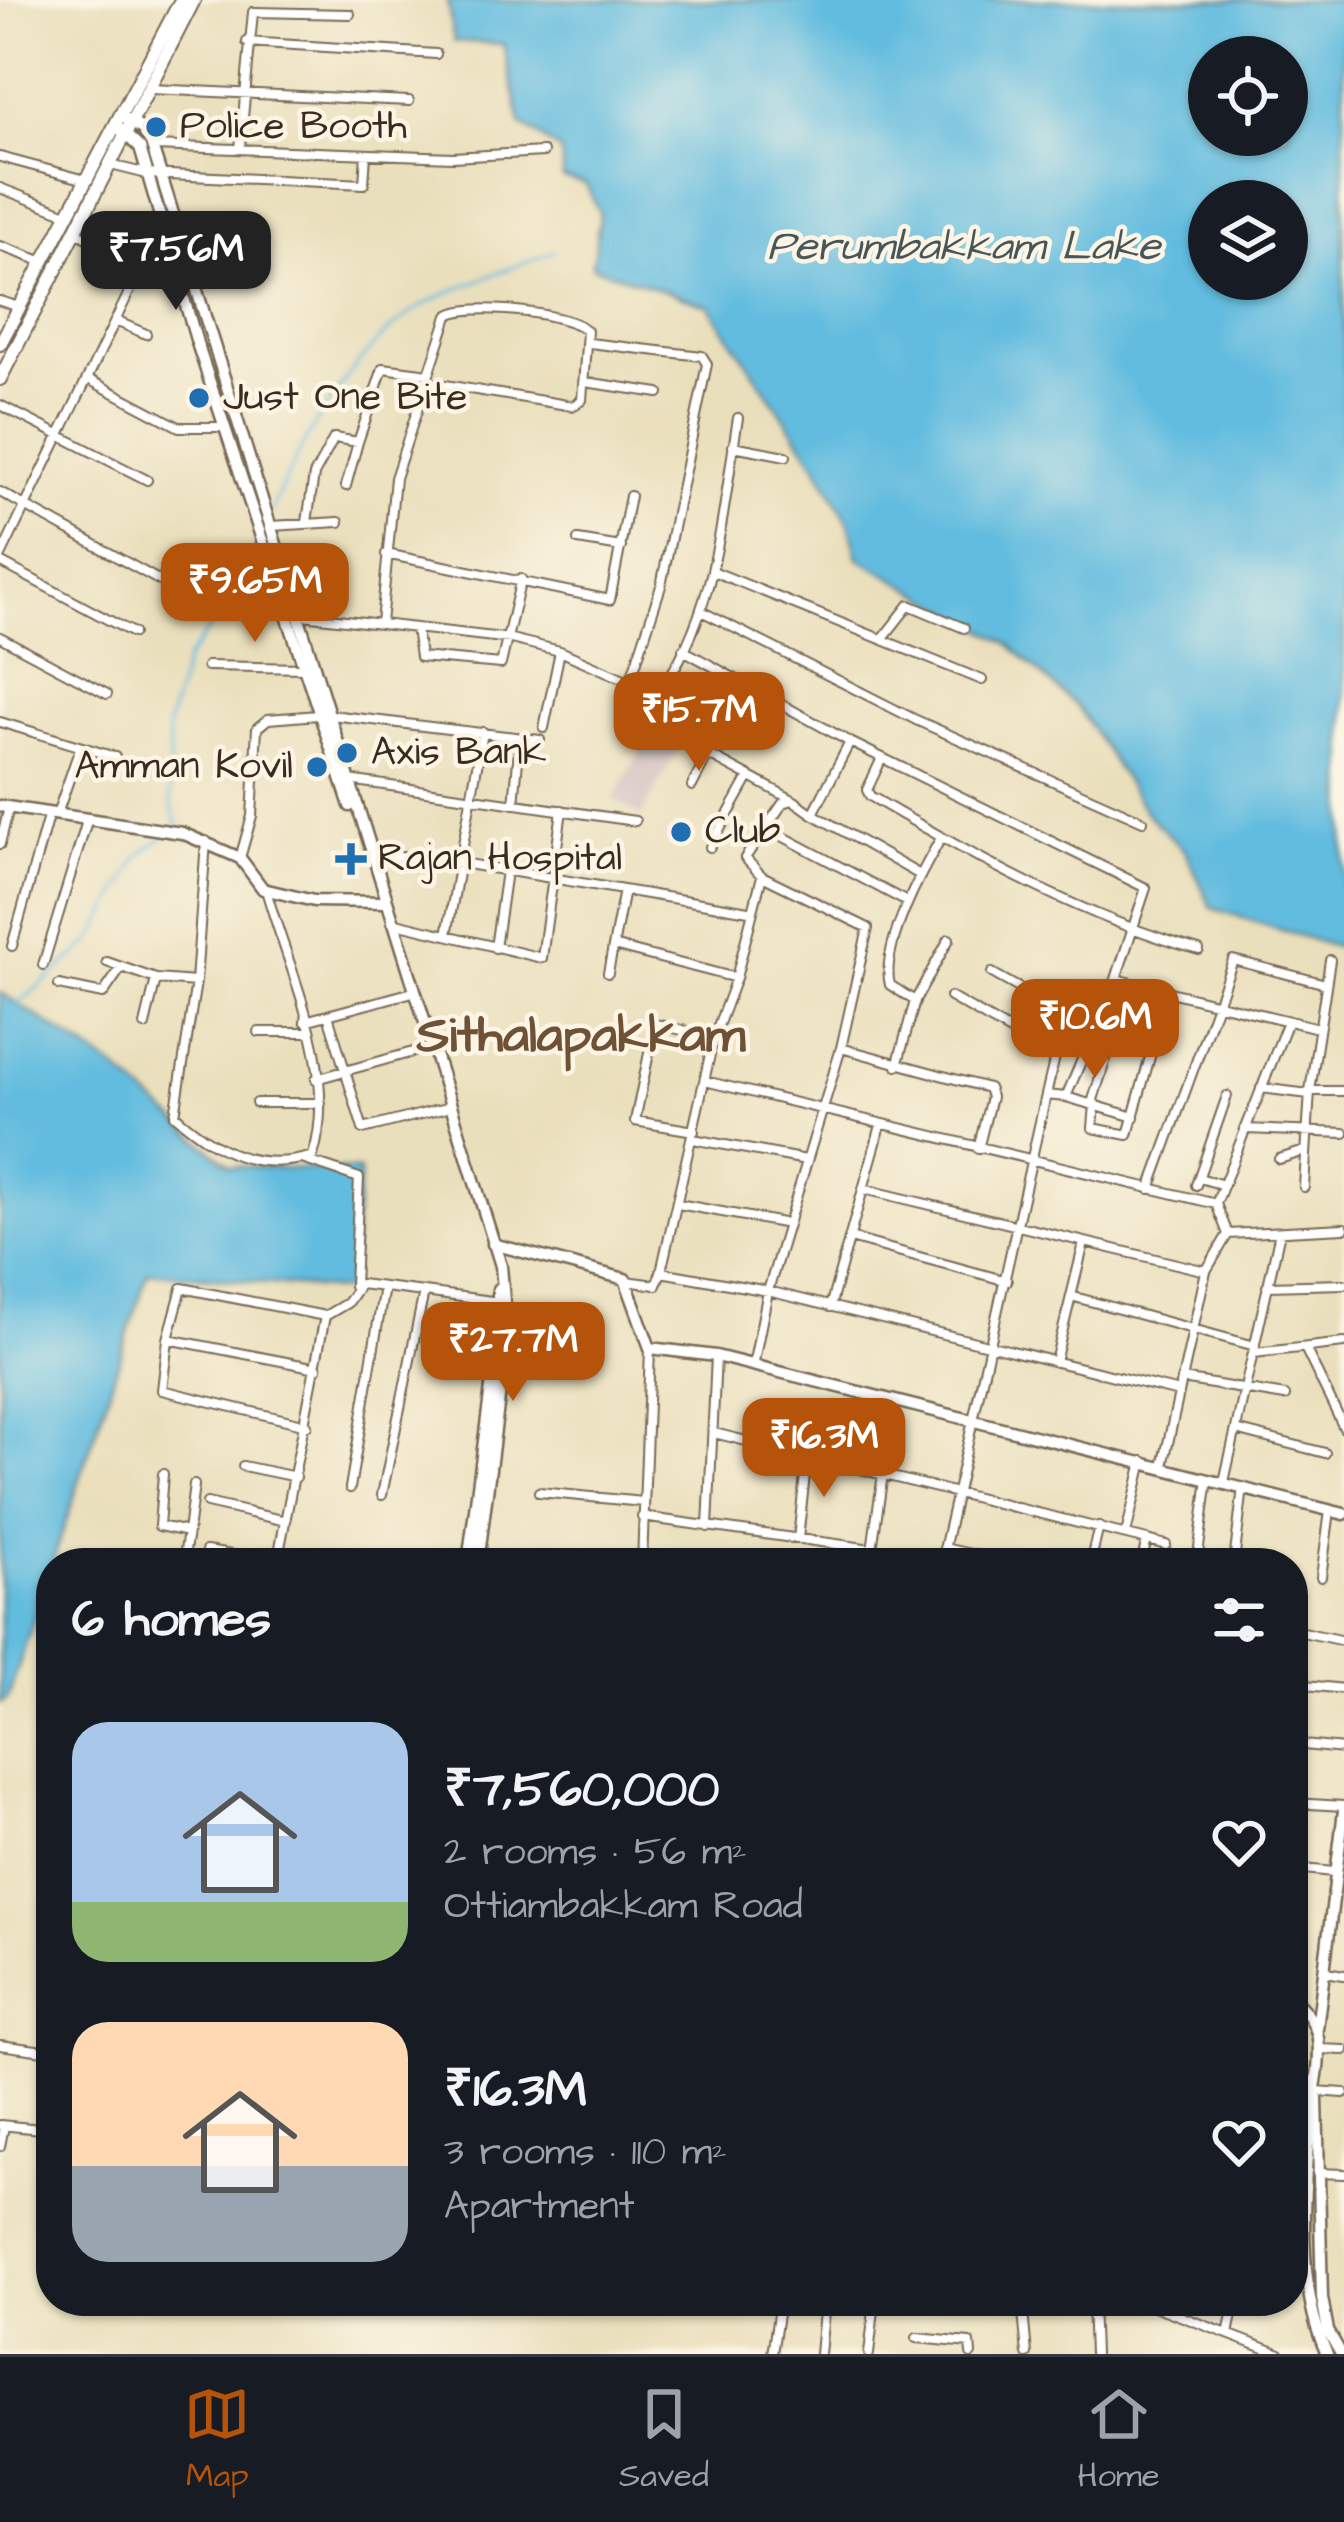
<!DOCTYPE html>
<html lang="en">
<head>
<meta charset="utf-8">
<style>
  body { margin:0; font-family:"Architects Daughter",sans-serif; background:#20242c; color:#f1f3f6; height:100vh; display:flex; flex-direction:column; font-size:45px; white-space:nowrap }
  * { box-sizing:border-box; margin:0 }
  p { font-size:39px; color:#9ea1a6 }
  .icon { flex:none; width:66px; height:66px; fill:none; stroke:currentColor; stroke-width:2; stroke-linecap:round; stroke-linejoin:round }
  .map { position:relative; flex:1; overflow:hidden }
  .details { position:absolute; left:36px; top:1548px; width:1272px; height:768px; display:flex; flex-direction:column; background:#171b24; border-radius:48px; box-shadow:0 3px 9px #0004 }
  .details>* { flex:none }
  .controls { position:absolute; left:1188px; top:36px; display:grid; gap:24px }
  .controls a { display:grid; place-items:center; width:120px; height:120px; border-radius:50%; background:#171b24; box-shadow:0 3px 9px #0004; font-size:60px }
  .price { position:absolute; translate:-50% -102px; padding:0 27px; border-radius:24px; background:#b45309; color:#fff; font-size:39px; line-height:78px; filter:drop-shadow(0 3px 6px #0008) }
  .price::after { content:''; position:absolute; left:50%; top:72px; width:36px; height:27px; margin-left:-18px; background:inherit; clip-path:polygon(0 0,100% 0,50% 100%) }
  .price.current { background:#222; color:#fff }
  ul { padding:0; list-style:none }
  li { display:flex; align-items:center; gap:36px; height:300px; padding:0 36px }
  li span { display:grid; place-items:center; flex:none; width:336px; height:240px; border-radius:36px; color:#555 }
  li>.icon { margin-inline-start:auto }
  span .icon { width:144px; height:144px; fill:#fffc; stroke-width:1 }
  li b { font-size:51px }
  h2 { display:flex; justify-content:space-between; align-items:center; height:144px; padding:0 36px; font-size:51px }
  .tabs { display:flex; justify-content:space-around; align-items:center; height:168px; border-top:3px solid #363941; background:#171b24; font-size:33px; color:#9ea1a6 }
  .tabs a { display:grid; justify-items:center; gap:6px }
  .tabs .current { color:#b45309 }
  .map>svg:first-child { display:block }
  .industrial { fill:#d1bfbf }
  .water { fill:#62bcdf; stroke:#4e737e; stroke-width:3; fill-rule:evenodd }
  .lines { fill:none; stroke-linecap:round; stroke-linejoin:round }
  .stream { stroke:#62bcdf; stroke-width:3 }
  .street-casing { stroke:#786955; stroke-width:12 }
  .secondary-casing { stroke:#786955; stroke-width:15 }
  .primary-casing { stroke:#786955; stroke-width:16 }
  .street { stroke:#fff; stroke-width:8 }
  .secondary { stroke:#fff; stroke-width:10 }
  .primary { stroke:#fff; stroke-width:12 }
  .poi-dot { fill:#1f6fb2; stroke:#fcf5e5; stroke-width:4.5 }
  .labels { text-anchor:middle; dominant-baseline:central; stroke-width:9; stroke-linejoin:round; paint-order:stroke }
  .poi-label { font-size:39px; fill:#3b2a1e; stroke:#fcf5e5; text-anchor:start }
  .water-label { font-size:42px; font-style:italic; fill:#475658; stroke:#fcf5e5 }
  .district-label { font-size:51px; font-weight:bold; fill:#6f5135; stroke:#fcf5e5 }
</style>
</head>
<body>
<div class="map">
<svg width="1344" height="2354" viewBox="0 0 1344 2354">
  <rect width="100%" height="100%" fill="#fcf5e5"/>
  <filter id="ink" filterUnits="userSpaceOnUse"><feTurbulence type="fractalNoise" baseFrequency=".00833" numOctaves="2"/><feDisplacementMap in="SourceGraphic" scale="24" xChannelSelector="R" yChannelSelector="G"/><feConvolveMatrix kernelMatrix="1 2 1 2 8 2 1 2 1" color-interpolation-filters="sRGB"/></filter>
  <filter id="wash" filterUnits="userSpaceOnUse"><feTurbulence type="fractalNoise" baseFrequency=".004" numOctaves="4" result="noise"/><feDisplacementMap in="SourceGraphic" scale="48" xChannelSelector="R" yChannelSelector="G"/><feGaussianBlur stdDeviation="2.7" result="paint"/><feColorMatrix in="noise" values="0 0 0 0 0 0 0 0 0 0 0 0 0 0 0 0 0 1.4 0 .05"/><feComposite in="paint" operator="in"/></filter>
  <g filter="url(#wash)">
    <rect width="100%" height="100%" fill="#eadfbc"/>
    <path class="industrial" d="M 669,703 L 696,717 L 641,816 L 613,799 Z"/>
    <path class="water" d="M 447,0 L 1344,0 L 1344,950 L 1212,908 L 1185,851 L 1147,814 L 1078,708 L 1008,643 L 858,558 L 849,523 L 816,464 L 709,306 L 592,266 L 600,214 L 586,184 L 563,178 L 561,152 L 521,124 L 503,44 L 454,41 ZM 1209,57 L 1287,57 L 1287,135 L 1209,135 ZM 1209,201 L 1287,201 L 1287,279 L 1209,279 Z
      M 0,992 L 112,1066 L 230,1166 L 360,1171 L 349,1291 L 148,1272 L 8,1698 L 0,1703 Z"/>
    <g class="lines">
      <path class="stream" d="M 272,510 C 298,445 356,347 417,309 C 458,284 511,270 554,251
        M 178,827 L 171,804 L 168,724 L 186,660 L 242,584 L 259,541
        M 16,1006 L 91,942 L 140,854 L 165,836"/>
    </g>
  </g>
  <g filter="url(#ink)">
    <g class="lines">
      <g class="street-casing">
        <path id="street" d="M 247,42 L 436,54
          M 150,89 L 409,101
          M 153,146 L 453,157 L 543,152
          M 240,149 L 253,12 L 350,14
          M 0,157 L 86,180
          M 111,165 L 147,174 L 364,184 L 366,154
          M 0,188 L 67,214
          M 0,246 L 44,262
          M 0,301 L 19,307
          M 118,322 L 146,334
          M 589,343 L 702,356 L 707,364 L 661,586 L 630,682
          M 88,379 L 179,427 L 224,427
          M 585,382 L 659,393
          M 0,405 L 147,480
          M 733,446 L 786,456
          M 346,486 L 358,442
          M 0,492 L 160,581
          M 307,522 L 314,475 L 334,438 L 358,442 L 383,368 L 429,374
          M 271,526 L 339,522
          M 578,540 L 621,547
          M 386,554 L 610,600 L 630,496
          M 0,558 L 135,280 L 126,264 L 76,231
          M 0,562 L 133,633
          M 715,572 L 982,680
          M 701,611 L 916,720 L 1143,821
          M 294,614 L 511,639 L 560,651 L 658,694 C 717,614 722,513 738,418
          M 381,623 L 395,478 L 448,316 C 466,301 572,313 587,331 L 582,400 L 573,406 L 427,382
          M 416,628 L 420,657 L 501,664 L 521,579
          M 0,637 L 107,694
          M 883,638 L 909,605 L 964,628
          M 683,650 L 850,742 L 1146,888 L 1116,979 L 1066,1097 L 1046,1095 L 941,1563
          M 207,666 L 303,668
          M 664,685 L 678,697 L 681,740 L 793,800
          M 331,715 L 540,740
          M 0,722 L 115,757
          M 544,728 L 560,651
          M 850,742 L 813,814 L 920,875
          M 882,758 L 867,790 L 870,796 C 974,857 1084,918 1199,950
          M 349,780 L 635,821
          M 692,786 L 708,755
          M 514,804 L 520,738
          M 57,814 L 80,748
          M 765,827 L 905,901
          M 206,841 L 196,982 L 175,1115 C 216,1151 256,1173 313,1156 C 339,1069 289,972 266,890
          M 0,844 L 9,807
          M 710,847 L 749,777
          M 371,854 L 461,863 L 749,911
          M 240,858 L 252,816 L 257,728 L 268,719 L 318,715
          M 762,876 L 745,858 L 783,803 L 793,800 L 813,814
          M 392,922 L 542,958 L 562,810
          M 447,935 L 483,732
          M 12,946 L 49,813
          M 613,946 L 736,978
          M 495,948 L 506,871
          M 107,962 L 156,979 L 196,982
          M 43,965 L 87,821
          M 608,973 L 624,890
          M 992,973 L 1065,1014 L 1046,1095
          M 1116,979 L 1318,1028
          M 59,985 L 103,994 L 121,968
          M 950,997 L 1054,1056
          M 915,1001 L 949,939
          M 328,1015 L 363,1129 L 450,1107
          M 305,1021 L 413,992
          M 145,1025 L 156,979
          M 259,1032 L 307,1032
          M 841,1048 L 988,1088 L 991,1097 L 978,1149
          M 897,1066 L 915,1001 L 890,985 C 880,948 922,871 941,838
          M 316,1079 L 431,1047
          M 705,1081 L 1216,1204
          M 1261,1088 L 1309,1094
          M 1310,1091 L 1344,1091
          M 1066,1097 L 1134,1117
          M 256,1103 L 321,1103
          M 1092,1103 L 1119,1017
          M 1095,1104 L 1093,1128 L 1128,1135 L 1157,1032 L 1149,1025 L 1100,1013
          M 1245,1129 L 1344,1133
          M 694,1131 L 635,1121 L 655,1024 L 714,1037
          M 693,1139 L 806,1160
          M 1279,1159 L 1305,1151
          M 305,1160 L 359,1178 L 354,1286
          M 1199,1178 L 1224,1185
          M 1196,1185 L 1227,1096
          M 1304,1187 L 1310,1091 L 1330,960
          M 864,1189 L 1206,1271
          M 1150,1189 L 1233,960 L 1326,984
          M 678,1204 L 788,1224
          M 1228,1234 L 1216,1204 L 1288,1021
          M 1228,1234 L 1344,1228
          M 850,1238 L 1007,1281
          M 661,1272 L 768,1291 L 1179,1392
          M 626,1281 L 656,1285 L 661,1272 L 714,1037 L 736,978 L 762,876 L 868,928 L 841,1048 L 768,1291 L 753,1366
          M 1267,1286 L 1344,1284
          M 424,1292 L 499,1302
          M 1071,1296 L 1255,1346
          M 830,1307 L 881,1125
          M 325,1316 L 347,1303 L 360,1284 L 424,1292 L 382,1495
          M 168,1339 L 317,1368
          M 1305,1348 L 1344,1428
          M 1254,1353 L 1344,1343
          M 1055,1362 L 1084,1243
          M 1182,1379 L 1285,1396
          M 1236,1430 L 1325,1453
          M 714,1433 L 1147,1540 L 1141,1563
          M 243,1466 L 296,1477
          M 1163,1466 L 1206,1271 L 1228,1234
          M 163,1474 L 159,1526 L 188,1532 L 194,1485
          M 1224,1482 L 1280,1232
          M 350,1488 L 384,1287
          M 539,1492 L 643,1502
          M 207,1503 L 286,1521
          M 642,1517 L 872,1549
          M 708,1527 L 716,1356
          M 1126,1534 L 1143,1461
          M 798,1539 L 807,1456
          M 1147,1540 L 1166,1545
          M 944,1548 L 1011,1563
          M 206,1551 L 277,1562
          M 183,1563 L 188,1532
          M 277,1563 L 325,1316 L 182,1288 L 168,1339 L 162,1390 L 307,1425
          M 642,1563 L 650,1349
          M 870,1563 L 883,1474
          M 1090,1563 L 1099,1527
          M 1197,1563 L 1208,1479
          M 1234,1563 L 1243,1487
          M 1321,1577 L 1330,1511
          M 1293,1630 L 1344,1641
          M 1306,1685 L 1344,1689
          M 1293,1744 L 1344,1749
          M 1293,1803 L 1344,1806
          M 1293,1868 L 1334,1872
          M 1326,1972 L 1344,1975
          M 0,2045 L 51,2052
          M 1318,2049 L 1344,2050
          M 1293,2078 L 1317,2081
          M 1316,2091 L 1344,2093
          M 0,2125 L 51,2130
          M 0,2146 L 4,2126
          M 1317,2173 L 1344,2174
          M 1022,2301 L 1027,2354
          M 1092,2301 L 1094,2354
          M 1141,2301 L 1280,2354
          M 1228,2334 L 1235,2301
          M 917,2338 L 970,2343 L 971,2354
          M 772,2354 L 780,2301
          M 820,2354 L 825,2301
          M 869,2354 L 875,2301"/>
      </g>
      <g class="secondary-casing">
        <path id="secondary" d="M 123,117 L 142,129 L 151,143 L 501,1266 L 507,1335 L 478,1563
          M 120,129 L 140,148 L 197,343 L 350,806
          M 0,806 L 182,833 L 240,858 L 263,889 L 314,901 L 385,902
          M 493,1244 L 625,1279 L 650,1348 L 716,1356 L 1344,1514
          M 468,1563 L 498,1334 L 498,1289
          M 1293,1999 C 1305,2010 1315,2021 1318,2038 C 1322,2067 1312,2094 1310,2122 C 1303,2193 1296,2288 1327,2354
          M 1317,2029 L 1344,1810
          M 1317,2098 L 1322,2298 L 1328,2331 L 1341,2354"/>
      </g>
      <g class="primary-casing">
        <path id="primary" d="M 0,344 L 181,0
          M 0,379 L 194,0"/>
      </g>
      <use href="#street" class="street"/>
      <use href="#secondary" class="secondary"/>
      <use href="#primary" class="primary"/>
    </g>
  </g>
  <g class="poi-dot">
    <circle cx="156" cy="127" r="12"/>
    <circle cx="199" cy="398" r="12"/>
    <circle cx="347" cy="753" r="12"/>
    <circle cx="317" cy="767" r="12"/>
    <circle cx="681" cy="832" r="12"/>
    <path d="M345 841h12v12h12v12h-12v12h-12v-12h-12v-12h12z"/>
  </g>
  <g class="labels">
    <g class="poi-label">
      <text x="180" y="127">Police Booth</text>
      <text x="223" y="398">Just One Bite</text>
      <text x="371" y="753">Axis Bank</text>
      <text x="293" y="767" text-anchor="end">Amman Kovil</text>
      <text x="705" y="832">Club</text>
      <text x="378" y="859">Rajan Hospital</text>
    </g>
    <g class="water-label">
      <text x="964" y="247">Perumbakkam Lake</text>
    </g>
    <g class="district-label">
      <text x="581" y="1036">Sithalapakkam</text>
    </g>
  </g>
</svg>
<div class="controls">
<a><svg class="icon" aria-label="locate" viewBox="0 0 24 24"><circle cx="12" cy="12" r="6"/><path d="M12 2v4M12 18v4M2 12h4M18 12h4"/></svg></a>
<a><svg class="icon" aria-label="layers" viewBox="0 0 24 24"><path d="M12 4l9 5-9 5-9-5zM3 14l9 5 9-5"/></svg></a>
</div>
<b class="price current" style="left:176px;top:313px">₹7.56M</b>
<b class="price" style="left:255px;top:645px">₹9.65M</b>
<b class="price" style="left:699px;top:774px">₹15.7M</b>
<b class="price" style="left:1095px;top:1081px">₹10.6M</b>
<b class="price" style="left:513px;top:1404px">₹27.7M</b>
<b class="price" style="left:824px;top:1500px">₹16.3M</b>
<section class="details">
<h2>6 homes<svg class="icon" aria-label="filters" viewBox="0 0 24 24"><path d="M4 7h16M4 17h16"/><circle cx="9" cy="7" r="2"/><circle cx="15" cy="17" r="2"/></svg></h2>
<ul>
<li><span style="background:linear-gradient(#a9c7e8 75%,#8fb573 0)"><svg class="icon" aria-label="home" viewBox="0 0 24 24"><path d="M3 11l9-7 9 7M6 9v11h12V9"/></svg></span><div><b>₹7,560,000</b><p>2 rooms · 56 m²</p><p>Ottiambakkam Road</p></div><svg class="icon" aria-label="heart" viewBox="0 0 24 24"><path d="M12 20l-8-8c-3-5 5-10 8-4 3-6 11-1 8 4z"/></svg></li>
<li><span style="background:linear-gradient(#ffd9b3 60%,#9aa5b1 0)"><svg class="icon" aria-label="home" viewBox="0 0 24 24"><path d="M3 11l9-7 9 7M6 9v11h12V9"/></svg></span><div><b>₹16.3M</b><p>3 rooms · 110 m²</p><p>Apartment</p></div><svg class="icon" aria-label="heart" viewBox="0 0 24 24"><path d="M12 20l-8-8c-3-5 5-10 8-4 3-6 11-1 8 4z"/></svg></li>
</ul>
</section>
</div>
<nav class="tabs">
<a class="current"><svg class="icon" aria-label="map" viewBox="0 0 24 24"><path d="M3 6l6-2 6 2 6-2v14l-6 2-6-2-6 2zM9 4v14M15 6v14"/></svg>Map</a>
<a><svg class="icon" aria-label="saved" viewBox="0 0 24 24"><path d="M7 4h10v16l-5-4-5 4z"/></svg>Saved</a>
<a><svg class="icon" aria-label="home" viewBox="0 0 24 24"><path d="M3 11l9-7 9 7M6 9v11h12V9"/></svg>Home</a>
</nav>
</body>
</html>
